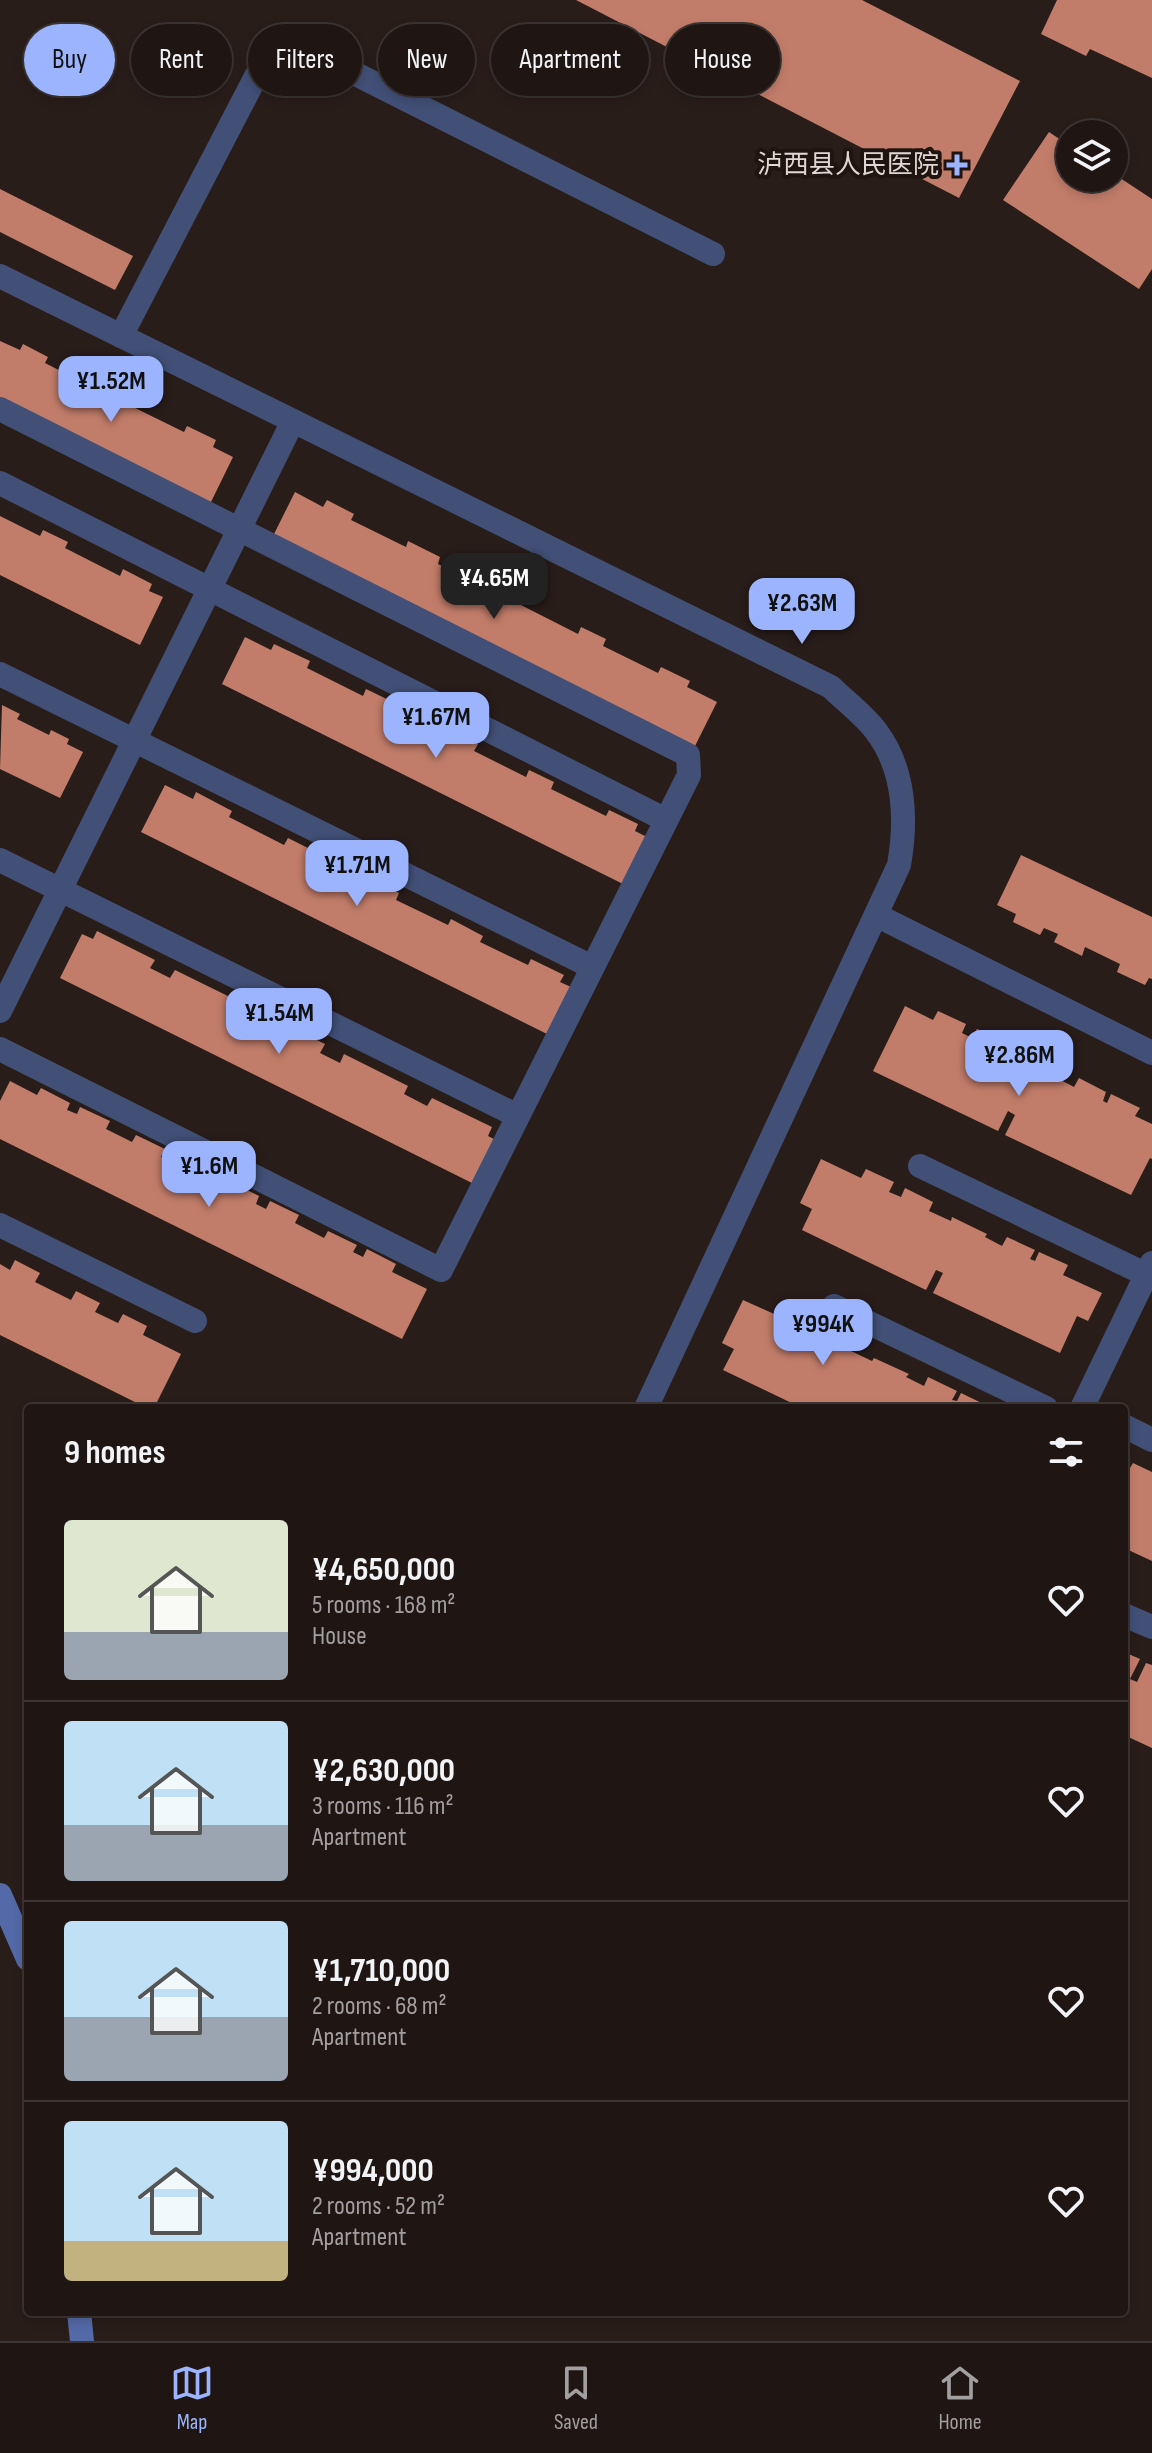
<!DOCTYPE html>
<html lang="en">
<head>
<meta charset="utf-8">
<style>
  body { margin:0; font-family:"Sofia Sans Condensed","Noto Sans SC",sans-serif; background:#2c2322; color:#f1f3f6; height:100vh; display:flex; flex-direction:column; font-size:30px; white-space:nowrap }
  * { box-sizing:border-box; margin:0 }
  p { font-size:26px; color:#a19fa0 }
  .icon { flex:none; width:44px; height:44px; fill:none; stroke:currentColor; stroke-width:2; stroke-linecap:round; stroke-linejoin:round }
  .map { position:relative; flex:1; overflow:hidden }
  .sheet { position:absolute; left:24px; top:1404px; width:1104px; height:912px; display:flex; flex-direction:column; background:#1f1614; border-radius:8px; box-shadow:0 4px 12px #0003,0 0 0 2px #3c3534 }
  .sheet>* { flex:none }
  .banner { position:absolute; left:24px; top:24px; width:1104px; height:72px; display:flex; gap:16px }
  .tools { position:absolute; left:1056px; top:120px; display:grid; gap:16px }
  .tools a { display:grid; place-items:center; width:72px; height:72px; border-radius:50%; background:#1f1614; box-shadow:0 4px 12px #0003,0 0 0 2px #3c3534; font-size:40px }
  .price { position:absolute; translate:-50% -68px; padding:0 18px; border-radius:16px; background:#9bb4fd; color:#111; font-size:26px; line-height:52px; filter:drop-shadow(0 2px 4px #0008) }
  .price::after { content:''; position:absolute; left:50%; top:48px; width:24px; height:18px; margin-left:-12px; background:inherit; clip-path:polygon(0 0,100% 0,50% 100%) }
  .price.current { background:#222; color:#fff }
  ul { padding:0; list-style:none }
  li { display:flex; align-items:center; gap:24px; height:200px; padding:0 40px }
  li+li { border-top:2px solid #3c3534 }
  li span { display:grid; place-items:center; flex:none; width:224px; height:160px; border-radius:8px; color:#555 }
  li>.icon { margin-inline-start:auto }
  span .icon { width:96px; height:96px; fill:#fffc; stroke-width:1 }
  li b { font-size:34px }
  h2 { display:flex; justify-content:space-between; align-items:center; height:96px; padding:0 40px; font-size:34px }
  .chip { padding:0 28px; border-radius:36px; background:#1f1614; box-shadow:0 4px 12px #0003,0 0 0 2px #3c3534; font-size:28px; line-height:72px }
  .chip.current { background:#9bb4fd; color:#111 }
  .tab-bar { display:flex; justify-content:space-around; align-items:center; height:112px; border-top:2px solid #3c3534; background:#1f1614; font-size:22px; color:#a19fa0 }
  .tab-bar a { display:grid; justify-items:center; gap:4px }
  .tab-bar .current { color:#9bb4fd }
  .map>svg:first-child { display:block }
  .building { fill:#c27d6a }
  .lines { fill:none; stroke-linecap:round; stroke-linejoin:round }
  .lane { stroke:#425077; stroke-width:24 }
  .street { stroke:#425077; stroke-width:24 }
  .secondary { stroke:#5469a8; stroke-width:24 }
  .poi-dot { fill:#9bb4fd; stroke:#201411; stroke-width:3 }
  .labels { text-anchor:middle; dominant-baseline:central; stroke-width:8; stroke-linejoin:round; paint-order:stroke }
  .poi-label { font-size:26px; fill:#dfd7d4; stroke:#201411; text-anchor:end }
</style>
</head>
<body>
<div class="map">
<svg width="1152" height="2341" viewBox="0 0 1152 2341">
  <rect width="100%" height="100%" fill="#291d1a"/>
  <path class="building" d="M 576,0 L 862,0 L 1020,81 L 959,198 Z
    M 1057,0 L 1152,0 L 1152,78 L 1090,49 L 1086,56 L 1041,34 Z
    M 1049,132 L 1070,146 L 1070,178 L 1114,178 L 1114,174 L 1152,199 L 1152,269 L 1139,289 L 1003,200 Z
    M 0,189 L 133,256 L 115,290 L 0,232 Z
    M 0,341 L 20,350 L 23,344 L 48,357 L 45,363 L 104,393 L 108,386 L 132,399 L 129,405 L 184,432 L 187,426 L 216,440 L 213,447 L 233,457 L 210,504 L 0,400 Z
    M 295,492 L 323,507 L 327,500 L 354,514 L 351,520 L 406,547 L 408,541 L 440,557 L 438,564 L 494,591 L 497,585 L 522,598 L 519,604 L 578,634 L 581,627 L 606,639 L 603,646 L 658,673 L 661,667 L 690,681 L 687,687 L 717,702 L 692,752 L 270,542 Z
    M 0,516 L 40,536 L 43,530 L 68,542 L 65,548 L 120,576 L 123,569 L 152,584 L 149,591 L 163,597 L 140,645 L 0,575 Z
    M 245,637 L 271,650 L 274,644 L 310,661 L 307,668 L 363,696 L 366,689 L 399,705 L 395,711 L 442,734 L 445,728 L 478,744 L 474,751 L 526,777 L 529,770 L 554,782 L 551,789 L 606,816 L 609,810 L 638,824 L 635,831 L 649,838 L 625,885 L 222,684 Z
    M 2,705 L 20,714 L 17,719 L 49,735 L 51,730 L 69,739 L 67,744 L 83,752 L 60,798 L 0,769 Z
    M 165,785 L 193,799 L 196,792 L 232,811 L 229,817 L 284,845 L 288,838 L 320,854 L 317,861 L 363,884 L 367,877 L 399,893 L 396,900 L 448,925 L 451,919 L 483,936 L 480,942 L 528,965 L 531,959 L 564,975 L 560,982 L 571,987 L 547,1034 L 141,832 Z
    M 1021,855 L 1152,917 L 1152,979 L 1149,978 L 1145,985 L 1117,972 L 1120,964 L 1085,947 L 1082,956 L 1054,942 L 1058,934 L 1044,928 L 1040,935 L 1013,922 L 1016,914 L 997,905 Z
    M 97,931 L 155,960 L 150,968 L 170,978 L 175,970 L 236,1000 L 232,1009 L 267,1026 L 271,1018 L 325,1044 L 320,1053 L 340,1063 L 344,1054 L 408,1086 L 404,1094 L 427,1106 L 432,1098 L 492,1127 L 488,1136 L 494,1139 L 472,1183 L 60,978 L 82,934 L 93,939 Z
    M 905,1006 L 933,1020 L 938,1011 L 966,1024 L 962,1033 L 972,1038 L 977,1029 L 1005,1043 L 1000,1052 L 1022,1062 L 1024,1059 L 1058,1075 L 1057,1078 L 1074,1087 L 1079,1078 L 1106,1092 L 1103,1101 L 1107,1103 L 1111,1094 L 1140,1108 L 1135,1116 L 1152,1124 L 1152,1159 L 1150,1158 L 1131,1195 L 1005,1135 L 1015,1115 L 1008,1111 L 998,1131 L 873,1071 Z
    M 10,1081 L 37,1095 L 41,1088 L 70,1103 L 67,1110 L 77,1114 L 80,1107 L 110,1121 L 106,1129 L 132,1142 L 136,1135 L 165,1149 L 161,1157 L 171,1162 L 175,1153 L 204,1168 L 200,1176 L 227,1189 L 231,1182 L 259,1196 L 256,1204 L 266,1209 L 270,1201 L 299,1215 L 295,1223 L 324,1238 L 328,1231 L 357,1245 L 353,1252 L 363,1257 L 367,1249 L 396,1264 L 392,1272 L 427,1289 L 402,1339 L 0,1139 L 0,1101 Z
    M 821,1159 L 861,1178 L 866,1169 L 894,1182 L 889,1192 L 901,1197 L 905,1188 L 933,1202 L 929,1211 L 951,1221 L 952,1217 L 987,1234 L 985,1237 L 1002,1246 L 1007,1237 L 1035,1250 L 1030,1259 L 1035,1261 L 1039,1252 L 1068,1265 L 1063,1275 L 1102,1293 L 1088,1321 L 1077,1316 L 1060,1353 L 933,1293 L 943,1273 L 936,1270 L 926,1290 L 802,1230 L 812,1209 L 800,1203 Z
    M 15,1260 L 40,1273 L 35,1282 L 71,1300 L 76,1291 L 100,1303 L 95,1312 L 118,1323 L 123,1314 L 147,1326 L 143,1335 L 181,1354 L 154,1408 L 147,1408 L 0,1335 L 0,1264 L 10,1270 Z
    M 743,1300 L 783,1318 L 787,1310 L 816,1323 L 811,1332 L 822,1337 L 827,1328 L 854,1342 L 851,1351 L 872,1361 L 874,1358 L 909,1374 L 906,1377 L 924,1386 L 928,1377 L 957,1391 L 952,1400 L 957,1401 L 961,1393 L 992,1408 L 802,1408 L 723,1370 L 734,1349 L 722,1343 Z
    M 1133,1463 L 1152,1472 L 1152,1561 L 1124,1548 L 1124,1465 L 1130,1468 Z
    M 1124,1652 L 1140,1659 L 1130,1679 L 1137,1682 L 1146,1663 L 1152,1665 L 1152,1748 L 1124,1735 Z"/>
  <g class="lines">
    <path class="lane" d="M 121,336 L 265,59 C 282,51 295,50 314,53 L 713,254
      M 0,409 L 688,755 L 689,775 L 441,1270 L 0,1049
      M 0,483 L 666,820
      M 0,674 L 592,967
      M 0,860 L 518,1116
      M 876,915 L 1152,1053
      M 0,1011 L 293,421
      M 920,1166 L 1147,1275
      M 0,1225 L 195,1321
      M 834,1306 L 1046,1408
      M 1082,1408 L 1152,1263
      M 1124,1426 L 1152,1440
      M 1124,1615 L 1152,1627"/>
    <path class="street" d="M 0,276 L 831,687 C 845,701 864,715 876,731 C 905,769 907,820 899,865 L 646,1408"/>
    <path class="secondary" d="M 0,1895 L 28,1959
      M 79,2312 L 82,2341"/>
  </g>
  <path class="poi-dot" d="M953 153h8v8h8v8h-8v8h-8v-8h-8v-8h8z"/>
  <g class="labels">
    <g class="poi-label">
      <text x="939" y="165">泸西县人民医院</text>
    </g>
  </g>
</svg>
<div class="tools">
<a><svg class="icon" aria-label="layers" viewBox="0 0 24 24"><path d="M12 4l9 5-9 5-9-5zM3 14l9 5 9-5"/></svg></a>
</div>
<b class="price" style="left:111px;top:424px">¥1.52M</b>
<b class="price current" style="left:494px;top:621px">¥4.65M</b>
<b class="price" style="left:802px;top:646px">¥2.63M</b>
<b class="price" style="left:436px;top:760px">¥1.67M</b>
<b class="price" style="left:357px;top:908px">¥1.71M</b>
<b class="price" style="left:279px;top:1056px">¥1.54M</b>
<b class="price" style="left:1019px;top:1098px">¥2.86M</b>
<b class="price" style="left:209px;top:1209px">¥1.6M</b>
<b class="price" style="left:823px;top:1367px">¥994K</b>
<div class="banner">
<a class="chip current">Buy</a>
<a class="chip">Rent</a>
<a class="chip">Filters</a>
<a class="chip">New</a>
<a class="chip">Apartment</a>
<a class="chip">House</a>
</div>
<section class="sheet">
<h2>9 homes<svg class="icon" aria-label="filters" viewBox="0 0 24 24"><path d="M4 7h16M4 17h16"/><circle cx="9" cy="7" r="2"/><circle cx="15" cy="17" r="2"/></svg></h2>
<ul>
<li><span style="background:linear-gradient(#dfe7d0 70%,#9aa5b1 0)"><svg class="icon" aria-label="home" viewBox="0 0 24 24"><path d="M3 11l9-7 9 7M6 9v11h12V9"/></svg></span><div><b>¥4,650,000</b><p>5 rooms · 168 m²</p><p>House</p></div><svg class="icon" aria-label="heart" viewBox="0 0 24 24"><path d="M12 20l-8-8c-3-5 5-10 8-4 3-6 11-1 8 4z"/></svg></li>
<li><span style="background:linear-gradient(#bfe0f5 65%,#9aa5b1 0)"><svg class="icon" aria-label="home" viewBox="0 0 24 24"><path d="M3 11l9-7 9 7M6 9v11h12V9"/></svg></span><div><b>¥2,630,000</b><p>3 rooms · 116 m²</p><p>Apartment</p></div><svg class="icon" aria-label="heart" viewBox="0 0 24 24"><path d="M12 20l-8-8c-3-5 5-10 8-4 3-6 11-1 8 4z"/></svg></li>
<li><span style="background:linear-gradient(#bfe0f5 60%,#9aa5b1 0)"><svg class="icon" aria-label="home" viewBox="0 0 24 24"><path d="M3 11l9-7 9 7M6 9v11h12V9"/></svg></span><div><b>¥1,710,000</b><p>2 rooms · 68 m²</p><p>Apartment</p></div><svg class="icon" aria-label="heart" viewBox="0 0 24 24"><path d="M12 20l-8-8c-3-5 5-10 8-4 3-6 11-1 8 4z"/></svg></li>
<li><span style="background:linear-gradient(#bfe0f5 75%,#c2b280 0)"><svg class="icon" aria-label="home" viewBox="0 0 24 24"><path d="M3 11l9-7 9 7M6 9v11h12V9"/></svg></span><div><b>¥994,000</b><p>2 rooms · 52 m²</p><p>Apartment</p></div><svg class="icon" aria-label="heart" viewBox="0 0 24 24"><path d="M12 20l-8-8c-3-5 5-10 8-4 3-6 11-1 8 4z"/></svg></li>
</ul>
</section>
</div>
<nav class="tab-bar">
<a class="current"><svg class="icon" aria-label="map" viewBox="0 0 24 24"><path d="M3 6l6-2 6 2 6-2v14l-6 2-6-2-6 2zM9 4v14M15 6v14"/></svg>Map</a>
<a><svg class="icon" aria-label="saved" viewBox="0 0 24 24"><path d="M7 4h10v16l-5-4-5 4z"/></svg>Saved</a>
<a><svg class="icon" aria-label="home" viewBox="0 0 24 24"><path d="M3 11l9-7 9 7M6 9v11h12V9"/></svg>Home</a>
</nav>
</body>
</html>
